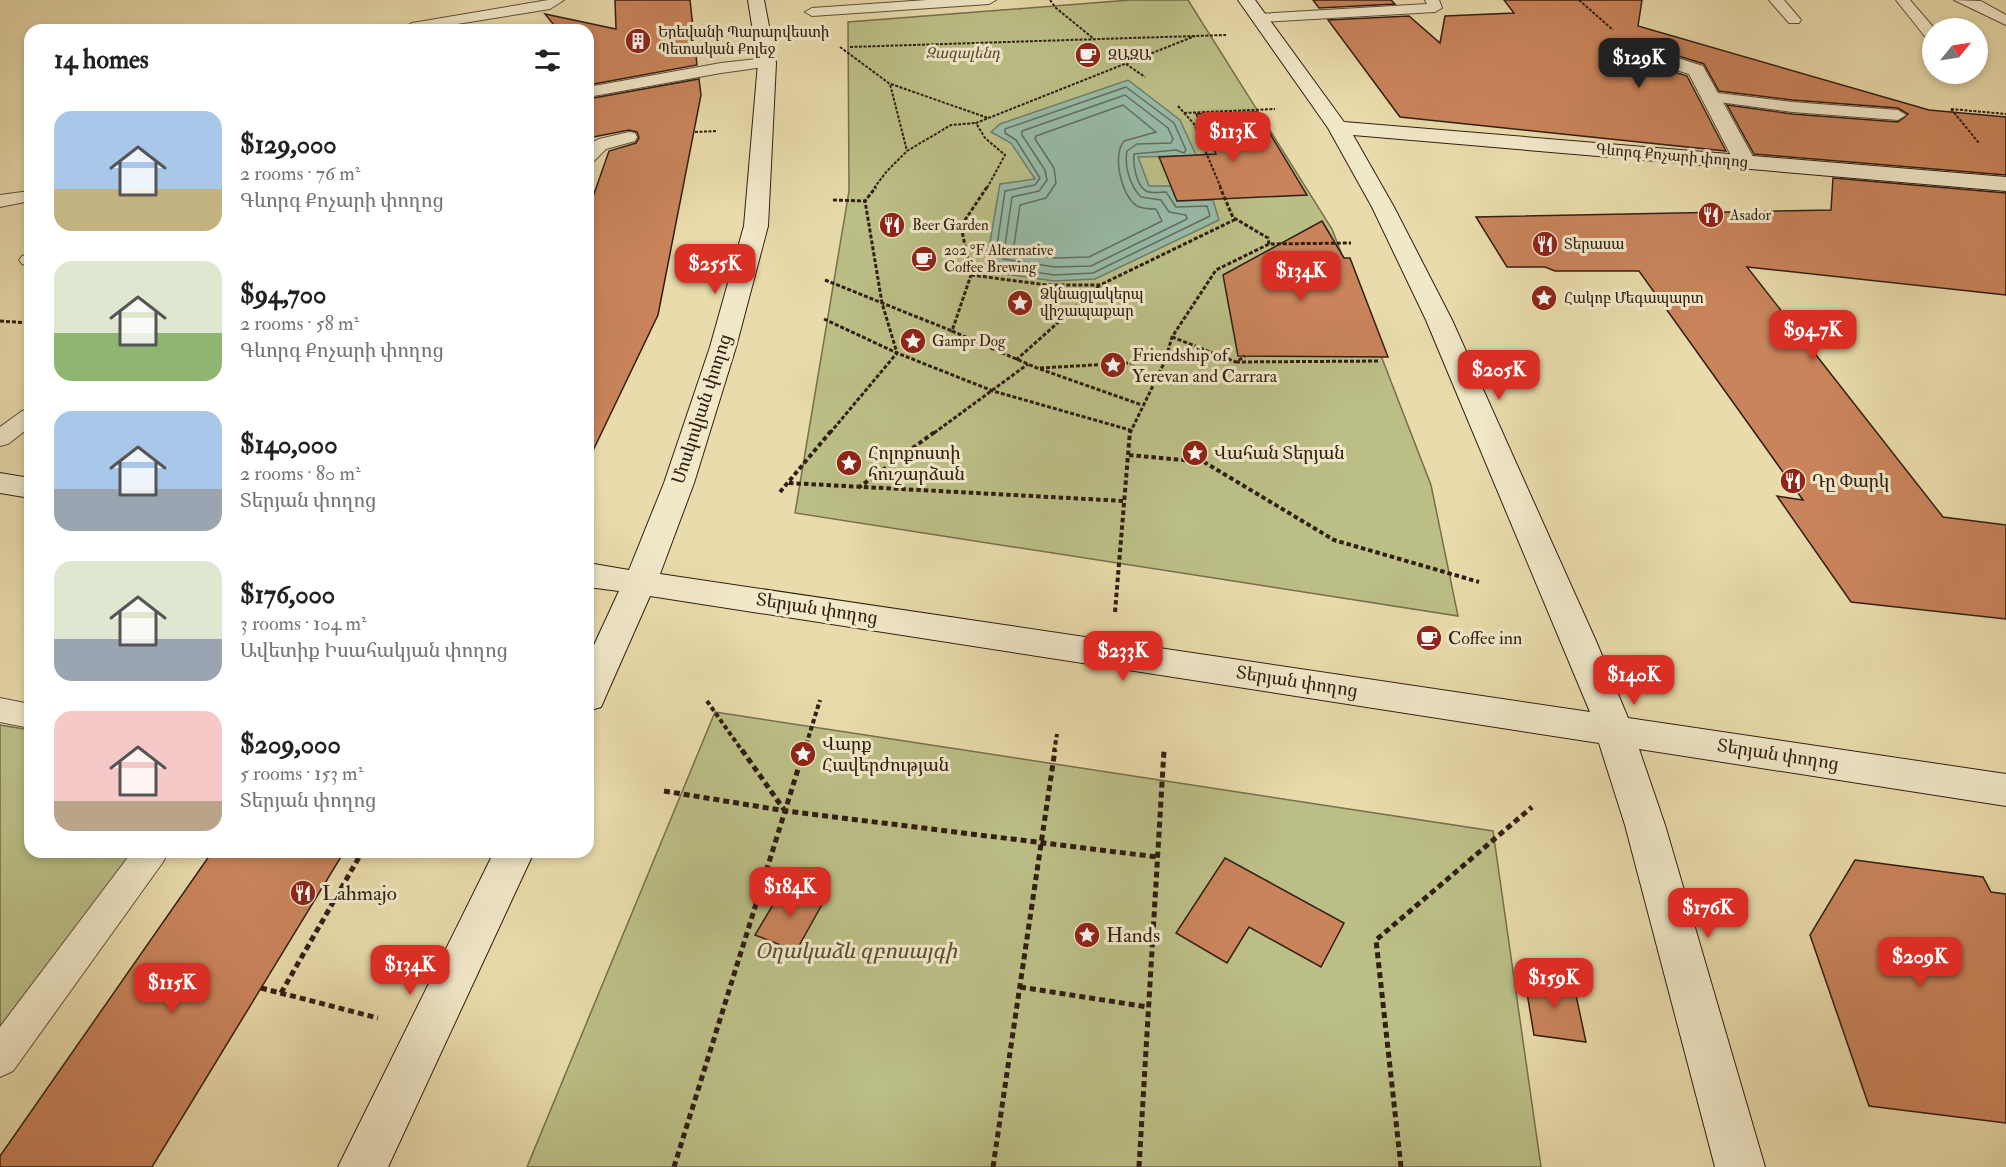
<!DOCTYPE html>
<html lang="en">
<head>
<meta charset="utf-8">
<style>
  body { margin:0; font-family:"IM FELL Double Pica","Noto Serif Armenian",serif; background:#f2f2f2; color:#222; height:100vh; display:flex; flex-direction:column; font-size:22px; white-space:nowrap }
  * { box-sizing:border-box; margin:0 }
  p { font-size:20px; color:#767676 }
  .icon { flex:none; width:33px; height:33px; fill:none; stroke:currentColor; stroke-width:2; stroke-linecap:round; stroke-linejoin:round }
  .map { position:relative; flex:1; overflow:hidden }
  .details { position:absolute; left:24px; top:24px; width:570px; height:834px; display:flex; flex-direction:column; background:#fff; border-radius:18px; box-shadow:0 3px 9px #0003 }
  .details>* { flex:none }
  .needle { width:39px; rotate:60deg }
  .buttons { position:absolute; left:1922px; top:18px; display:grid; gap:12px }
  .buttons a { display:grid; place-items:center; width:66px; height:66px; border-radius:50%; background:#fff; box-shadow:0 3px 9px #0003; font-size:30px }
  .price { position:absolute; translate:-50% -51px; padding:0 14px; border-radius:12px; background:#d93025; color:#fff; font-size:20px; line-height:39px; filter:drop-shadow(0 2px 3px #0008) }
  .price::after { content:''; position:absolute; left:50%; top:36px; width:18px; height:14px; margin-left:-9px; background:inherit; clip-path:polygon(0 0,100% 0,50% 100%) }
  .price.selected { background:#222; color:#fff }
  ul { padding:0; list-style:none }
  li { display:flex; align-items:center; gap:18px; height:150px; padding:0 30px }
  li span { display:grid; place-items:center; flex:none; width:168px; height:120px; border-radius:18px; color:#555 }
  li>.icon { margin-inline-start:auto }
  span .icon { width:72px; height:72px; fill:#fffc; stroke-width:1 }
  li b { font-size:26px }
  h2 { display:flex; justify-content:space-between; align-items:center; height:72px; padding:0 30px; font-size:26px }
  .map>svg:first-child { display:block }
  .green { fill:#bbbf86; stroke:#766e4e; stroke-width:1.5 }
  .water { fill:#97bba8; stroke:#6f7c6d; stroke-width:1.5 }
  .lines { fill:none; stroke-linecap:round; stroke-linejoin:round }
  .shore { stroke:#646c5e; stroke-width:1.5 }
  .building { fill:#ca845b; stroke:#321e15; stroke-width:1.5 }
  .lane-casing { stroke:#604d3a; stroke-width:2 }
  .street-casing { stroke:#604d3a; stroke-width:2 }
  .secondary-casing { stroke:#321e15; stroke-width:2 }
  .path-far3 { stroke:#321e15; stroke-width:2; stroke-dasharray:3 1.5; stroke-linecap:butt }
  .path-far2 { stroke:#321e15; stroke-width:3; stroke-dasharray:4 2; stroke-linecap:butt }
  .path-far1 { stroke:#321e15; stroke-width:4; stroke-dasharray:4.5 3; stroke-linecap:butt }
  .path { stroke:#321e15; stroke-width:5; stroke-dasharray:6 4; stroke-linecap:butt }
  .lane { fill:#f1e8c8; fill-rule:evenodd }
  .street { fill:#f1e8c8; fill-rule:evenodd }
  .secondary { fill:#f1e8c8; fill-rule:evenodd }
  .labels { text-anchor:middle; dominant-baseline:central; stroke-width:6; stroke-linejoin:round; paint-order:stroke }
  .far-poi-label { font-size:15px; fill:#321e15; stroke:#f1e8c8; text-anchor:start }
  .far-park-label { font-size:15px; font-style:italic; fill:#5b4e37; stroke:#f1e8c8 }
  .far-street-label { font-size:15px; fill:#321e15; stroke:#f1e8c8 }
  .poi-label { font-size:18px; fill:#321e15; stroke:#f1e8c8; text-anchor:start }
  .street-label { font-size:18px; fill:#321e15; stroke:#f1e8c8 }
  .near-poi-label { font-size:21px; fill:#321e15; stroke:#f1e8c8; text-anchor:start }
  .near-park-label { font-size:21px; font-style:italic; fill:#5b4e37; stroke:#f1e8c8 }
</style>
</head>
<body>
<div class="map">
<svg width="2006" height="1167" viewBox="0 0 2006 1167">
  <rect width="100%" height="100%" fill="#e9dbab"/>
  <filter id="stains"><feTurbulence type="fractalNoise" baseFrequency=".00333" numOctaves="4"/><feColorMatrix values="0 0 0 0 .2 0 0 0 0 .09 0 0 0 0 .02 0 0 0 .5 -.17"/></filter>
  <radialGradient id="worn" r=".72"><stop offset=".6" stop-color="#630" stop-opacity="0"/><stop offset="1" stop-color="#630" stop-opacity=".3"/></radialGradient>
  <path class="green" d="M 1130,0 L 1188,0 L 1332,229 L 1431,485 L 1458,616 L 795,513 L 849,191 L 848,22 Z
    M 715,712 L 1493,831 L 1541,1167 L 527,1167 Z
    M 0,725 L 30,730 L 30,852 L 139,852 L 0,1043 Z"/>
  <path class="water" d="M 1128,80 L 1180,120 L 1208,181 L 1188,182 L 1177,156 L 1138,157 L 1149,186 L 1171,186 L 1177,201 L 1213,200 L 1219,220 L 1095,279 L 1054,281 L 985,271 L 1000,184 L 1035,179 L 1011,143 L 991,132 L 1000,124 Z"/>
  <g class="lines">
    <path class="shore" d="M 1126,87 L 1174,123 L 1186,150 L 1184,153 L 1176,150 L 1134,154 C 1133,164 1136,185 1146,191 C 1151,194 1160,192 1166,192 L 1176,207 L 1207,206 L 1210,216 L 1093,273 L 1054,275 L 994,266 L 1005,191 L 1035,185 L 1040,178 L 1016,140 L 1005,133 L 1005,129 Z
      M 1125,95 L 1168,128 L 1173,139 L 1171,143 L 1137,144 L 1127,151 C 1124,166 1130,186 1141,197 L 1161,200 L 1169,212 L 1186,215 L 1187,219 L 1091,266 L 1055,267 L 1003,259 L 1012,197 L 1039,191 L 1047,180 L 1045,170 L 1022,135 L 1022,131 Z
      M 1123,105 L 1156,132 L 1124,141 C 1112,155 1121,196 1137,206 C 1143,209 1150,209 1156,209 L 1162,221 L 1089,257 L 1055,258 L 1013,252 L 1020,205 L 1046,198 L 1056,183 L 1054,168 L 1035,139 L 1036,136 Z"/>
  </g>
  <path class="building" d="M 615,0 L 690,0 L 697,65 L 588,85 L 588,30 L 558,30 L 545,14 L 616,29 Z
    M 1313,0 L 1391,0 L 1395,4 L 1319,8 Z
    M 1504,0 L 1642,0 L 1638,26 L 1929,110 L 2006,117 L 2006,175 L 1754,154 L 1727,105 L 1792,114 L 1898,122 L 1908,114 L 1898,108 L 1792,100 L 1719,91 L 1704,64 L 1672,54 L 1653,40 L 1646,39 L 1638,41 L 1635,48 L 1656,66 L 1687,76 L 1726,151 L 1400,117 L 1328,20 L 1409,16 L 1440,43 L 1445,16 L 1514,13 Z
    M 699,79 L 701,95 L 658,315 L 588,461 L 588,211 L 609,151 L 636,143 L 639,138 L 637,132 L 629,130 L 588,138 L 588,99 Z
    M 1257,112 L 1307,195 L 1177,201 L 1159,157 L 1216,154 L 1196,114 Z
    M 1833,178 L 2006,193 L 2006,295 L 1747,267 L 1943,517 L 2006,525 L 2006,619 L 1851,602 L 1777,496 L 1803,500 L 1639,271 L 1555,271 L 1545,267 L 1507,267 L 1476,217 L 1831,210 Z
    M 1322,221 L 1344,258 L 1350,258 L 1388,357 L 1238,356 L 1223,275 Z
    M 212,852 L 344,852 L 152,1167 L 0,1167 L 0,1156 Z
    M 1225,858 L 1344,923 L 1321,967 L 1249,927 L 1227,963 L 1176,933 Z
    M 1855,860 L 1983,877 L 1991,892 L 2006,894 L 2006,1123 L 1869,1106 L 1810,935 Z
    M 784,886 L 824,901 L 796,951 L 755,935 Z
    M 1524,975 L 1573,981 L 1586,1042 L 1534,1035 Z"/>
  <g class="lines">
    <g class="lane-casing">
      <path id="lane" d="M 548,0 L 564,0 L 550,9 L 420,30 L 407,30 L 405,27 L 412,23 Z
        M 927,0 L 996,0 L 989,4 L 812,16 L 805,12 L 812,8 Z
        M 1425,0 L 1439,0 L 1442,8 L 1435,12 L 1259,22 L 1252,18 L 1259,14 L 1427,4 Z
        M 1769,0 L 1784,0 L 1801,20 L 1799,23 L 1789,23 Z
        M 1896,0 L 1910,0 L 1934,28 L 1932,40 L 1927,39 Z
        M 1954,0 L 1981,1 L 2006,15 L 2006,25 Z
        M 767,58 L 775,63 L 772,66 L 721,73 L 588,97 L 588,87 L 721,63 Z
        M 1710,92 L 1792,102 L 1898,110 L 1906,115 L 1898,120 L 1792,112 L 1704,100 L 1702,97 Z
        M 629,132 L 635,133 L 637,137 L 635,141 L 606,149 L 594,161 L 588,162 L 589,144 L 599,139 Z
        M 30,191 L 30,201 L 0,207 L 0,195 Z
        M 30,254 L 30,266 L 22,264 L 19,260 L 22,256 Z
        M 30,409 L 30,427 L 8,444 L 0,446 L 0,427 L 22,411 Z
        M 0,698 L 30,704 L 30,728 L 0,722 Z
        M 132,852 L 168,852 L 163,862 L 13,1071 L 0,1077 L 0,1027 Z"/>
    </g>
    <g class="street-casing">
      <path id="street" d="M 1646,41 L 1652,42 L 1671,56 L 1703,66 L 1756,162 L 1753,167 L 1745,168 L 1737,167 L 1689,74 L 1657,64 L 1637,46 L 1640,42 Z"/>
    </g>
    <g class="secondary-casing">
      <path id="secondary" d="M 748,0 L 764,0 L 776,63 L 768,226 L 736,347 L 694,483 L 660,574 L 1590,712 L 1426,320 L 1372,207 L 1328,128 L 1238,0 L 1255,0 L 1344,122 L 2006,177 L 2006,191 L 1353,135 L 1394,207 L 1452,320 L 1596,641 L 1628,718 L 2006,774 L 2006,806 L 1639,749 L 1665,825 L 1765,1167 L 1715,1167 L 1625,825 L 1599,743 L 650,596 L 601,707 L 588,711 L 588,658 L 619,591 L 588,587 L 588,563 L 629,570 L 664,483 L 710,347 L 744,226 L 758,63 Z
        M 0,473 L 30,478 L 30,498 L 0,493 Z
        M 494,852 L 534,852 L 388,1167 L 338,1167 Z"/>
    </g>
    <path class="path-far3" d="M 1050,0 L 1056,8 L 1094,39
      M 1579,0 L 1613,30
      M 840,47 L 890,84 L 907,151
      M 850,47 L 1226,35
      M 1126,64 L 1145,77
      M 891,84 L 988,118
      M 1178,106 L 1194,124 L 1221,188
      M 1951,109 L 1979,143
      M 1951,109 L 2006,114
      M 1184,113 L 1275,109
      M 695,132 L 717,131
      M 874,188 L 887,171 L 907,151 L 951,125 L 976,123
      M 987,188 L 1005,155 L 985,138 L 976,123 L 1195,36"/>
    <path class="path-far2" d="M 987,187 L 961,226 L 971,275 L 952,331 L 1037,368 L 1142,405
      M 833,200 L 865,201
      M 1234,218 L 1268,238 L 1269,244
      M 971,275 L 1047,285 L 1100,285 L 1234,220 L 1220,187
      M 825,280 L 952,331
      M 824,319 L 897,353 L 993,391 L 1130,430
      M 0,321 L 30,323
      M 1172,337 L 1236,362 L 1245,356
      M 1016,360 L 1100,285
      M 1236,362 L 1380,361
      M 1040,368 L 1164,361
      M 830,433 L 897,353 L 882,303 L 865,201 L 876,187
      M 934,433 L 1028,364
      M 1130,433 L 1165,361 L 1172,337 L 1216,270 L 1269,244 L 1351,243"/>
    <path class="path-far1" d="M 1129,455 L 1204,462 L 1334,540 L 1479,582
      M 789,483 L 1125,501
      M 858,488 L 936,431
      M 780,492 L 831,431
      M 1115,612 L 1130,431
      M 707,701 L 743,752
      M 804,752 L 820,700
      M 1054,752 L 1057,734"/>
    <path class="path" d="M 742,750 L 785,811
      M 664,791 L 786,811 L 1157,857
      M 1020,987 L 1148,1007
      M 261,988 L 378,1018
      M 281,993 L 362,852
      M 674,1167 L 804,750
      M 993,1167 L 1055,750
      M 1139,1167 L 1164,750
      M 1401,1167 L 1376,940 L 1532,807"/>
    <use href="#lane" class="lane"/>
    <use href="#street" class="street"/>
    <use href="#secondary" class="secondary"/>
  </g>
  <defs>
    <g id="building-disc" transform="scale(1.35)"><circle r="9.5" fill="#8f2418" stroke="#f1e8c8"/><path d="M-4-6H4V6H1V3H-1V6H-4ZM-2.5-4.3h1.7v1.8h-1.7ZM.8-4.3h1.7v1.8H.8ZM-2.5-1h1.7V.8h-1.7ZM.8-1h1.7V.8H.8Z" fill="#fff"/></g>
    <g id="cafe-disc" transform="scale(1.35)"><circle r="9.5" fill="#8f2418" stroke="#f1e8c8"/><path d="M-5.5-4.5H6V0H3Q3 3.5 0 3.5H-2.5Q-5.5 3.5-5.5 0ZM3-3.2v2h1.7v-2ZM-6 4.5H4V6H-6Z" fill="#fff"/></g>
    <g id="restaurant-disc" transform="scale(1.35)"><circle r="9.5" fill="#8f2418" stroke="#f1e8c8"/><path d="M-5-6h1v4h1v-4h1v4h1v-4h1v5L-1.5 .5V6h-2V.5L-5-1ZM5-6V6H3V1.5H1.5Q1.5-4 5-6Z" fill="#fff"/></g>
    <g id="sight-disc" transform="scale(1.35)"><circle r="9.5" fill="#8f2418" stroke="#f1e8c8"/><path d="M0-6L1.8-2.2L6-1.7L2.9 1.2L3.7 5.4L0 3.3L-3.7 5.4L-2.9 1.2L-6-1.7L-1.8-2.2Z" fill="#fff"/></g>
  </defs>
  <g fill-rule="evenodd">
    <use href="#building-disc" x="638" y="41"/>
    <use href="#cafe-disc" x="1088" y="55"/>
    <use href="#restaurant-disc" x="1711" y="215"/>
    <use href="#restaurant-disc" x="892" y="225"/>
    <use href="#restaurant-disc" x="1545" y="244"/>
    <use href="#cafe-disc" x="924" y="259"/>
    <use href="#sight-disc" x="1544" y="298"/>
    <use href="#sight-disc" x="1020" y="303"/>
    <use href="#sight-disc" x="913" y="341"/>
    <use href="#sight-disc" x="1113" y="365"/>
    <use href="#sight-disc" x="1195" y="453"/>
    <use href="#sight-disc" x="849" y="463"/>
    <use href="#restaurant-disc" x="1793" y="481"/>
    <use href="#cafe-disc" x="1429" y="638"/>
    <use href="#sight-disc" x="803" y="754"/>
    <use href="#restaurant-disc" x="303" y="893"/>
    <use href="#sight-disc" x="1087" y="935"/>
  </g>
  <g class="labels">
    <g class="far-poi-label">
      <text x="658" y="32">Երեվանի Պարարվեստի<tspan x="658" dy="17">Պետական Քոլեջ</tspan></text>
      <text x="1108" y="55">ԶԱԶԱ</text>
      <text x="1730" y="215">Asador</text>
      <text x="912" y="225">Beer Garden</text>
      <text x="1564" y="244">Տերասա</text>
      <text x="944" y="250">202 °F Alternative<tspan x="944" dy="17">Coffee Brewing</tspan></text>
      <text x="1040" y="294">Ձկնացլակերպ<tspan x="1040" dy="17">վիշապաքար</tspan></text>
      <text x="1564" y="298">Հակոբ Մեգապարտ</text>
      <text x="932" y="341">Gampr Dog</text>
    </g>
    <g class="far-park-label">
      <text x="963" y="53">Զազալենդ</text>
    </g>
    <g class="far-street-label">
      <text transform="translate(1672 156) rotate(5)">Գևորգ Քոչարի փողոց</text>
    </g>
    <g class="poi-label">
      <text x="1132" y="355">Friendship of<tspan x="1132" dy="21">Yerevan and Carrara</tspan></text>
      <text x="868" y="453">Հոլոքոստի<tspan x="868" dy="21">հուշարձան</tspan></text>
      <text x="1214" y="453">Վահան Տերյան</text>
      <text x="1812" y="481">Դը Փարկ</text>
      <text x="1448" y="638">Coffee inn</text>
      <text x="822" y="744">Վարք<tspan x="822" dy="21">Հավերժության</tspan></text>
    </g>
    <g class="street-label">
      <text transform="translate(702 409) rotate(-72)">Մոսկովյան փողոց</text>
      <text transform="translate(817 609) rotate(9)">Տերյան փողոց</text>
      <text transform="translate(1297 682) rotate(9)">Տերյան փողոց</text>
      <text transform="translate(1778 755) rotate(9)">Տերյան փողոց</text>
    </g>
    <g class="near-poi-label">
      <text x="322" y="893">Lahmajo</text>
      <text x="1106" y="935">Hands</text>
    </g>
    <g class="near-park-label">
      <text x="856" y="951">Օղակաձև զբոսայգի</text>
    </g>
  </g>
  <rect width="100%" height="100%" filter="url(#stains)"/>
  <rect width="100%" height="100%" fill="url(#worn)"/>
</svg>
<div class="buttons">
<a><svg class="needle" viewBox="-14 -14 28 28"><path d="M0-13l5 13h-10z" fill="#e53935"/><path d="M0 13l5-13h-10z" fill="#767676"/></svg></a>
</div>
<b class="price selected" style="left:1639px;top:89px">$129K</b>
<b class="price" style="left:1233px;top:163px">$113K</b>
<b class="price" style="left:715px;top:295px">$255K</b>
<b class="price" style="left:1301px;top:302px">$134K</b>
<b class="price" style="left:1813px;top:361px">$94.7K</b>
<b class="price" style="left:1499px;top:401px">$205K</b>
<b class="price" style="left:1123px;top:682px">$233K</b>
<b class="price" style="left:1634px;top:706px">$140K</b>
<b class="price" style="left:790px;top:918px">$184K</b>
<b class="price" style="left:1708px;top:939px">$176K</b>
<b class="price" style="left:1920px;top:988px">$209K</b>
<b class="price" style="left:410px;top:996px">$134K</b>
<b class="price" style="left:1554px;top:1009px">$159K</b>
<b class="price" style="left:172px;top:1014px">$115K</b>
<section class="details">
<h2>14 homes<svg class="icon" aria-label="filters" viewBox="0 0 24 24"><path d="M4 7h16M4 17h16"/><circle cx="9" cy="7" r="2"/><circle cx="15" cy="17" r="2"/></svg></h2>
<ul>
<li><span style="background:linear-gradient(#a9c7e8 65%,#c2b280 0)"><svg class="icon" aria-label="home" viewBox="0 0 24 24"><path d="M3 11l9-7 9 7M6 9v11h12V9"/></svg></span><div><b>$129,000</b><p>2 rooms · 76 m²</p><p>Գևորգ Քոչարի փողոց</p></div></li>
<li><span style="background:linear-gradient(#dfe7d0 60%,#8fb573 0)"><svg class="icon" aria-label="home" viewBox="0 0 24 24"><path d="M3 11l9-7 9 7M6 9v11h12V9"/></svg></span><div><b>$94,700</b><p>2 rooms · 58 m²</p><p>Գևորգ Քոչարի փողոց</p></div></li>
<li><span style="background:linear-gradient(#a9c7e8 65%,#9aa5b1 0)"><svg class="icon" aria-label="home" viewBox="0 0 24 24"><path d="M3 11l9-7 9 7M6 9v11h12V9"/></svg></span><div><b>$140,000</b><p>2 rooms · 80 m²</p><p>Տերյան փողոց</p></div></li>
<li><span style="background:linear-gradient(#dfe7d0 65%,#9aa5b1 0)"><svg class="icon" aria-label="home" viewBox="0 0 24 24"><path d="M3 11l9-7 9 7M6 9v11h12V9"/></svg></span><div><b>$176,000</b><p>3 rooms · 104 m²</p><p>Ավետիք Իսահակյան փողոց</p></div></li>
<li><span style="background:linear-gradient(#f6c9c9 75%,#b9a48a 0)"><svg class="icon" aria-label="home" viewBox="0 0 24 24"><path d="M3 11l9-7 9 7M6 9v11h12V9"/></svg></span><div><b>$209,000</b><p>5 rooms · 153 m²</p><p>Տերյան փողոց</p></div></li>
</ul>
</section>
</div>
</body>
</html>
